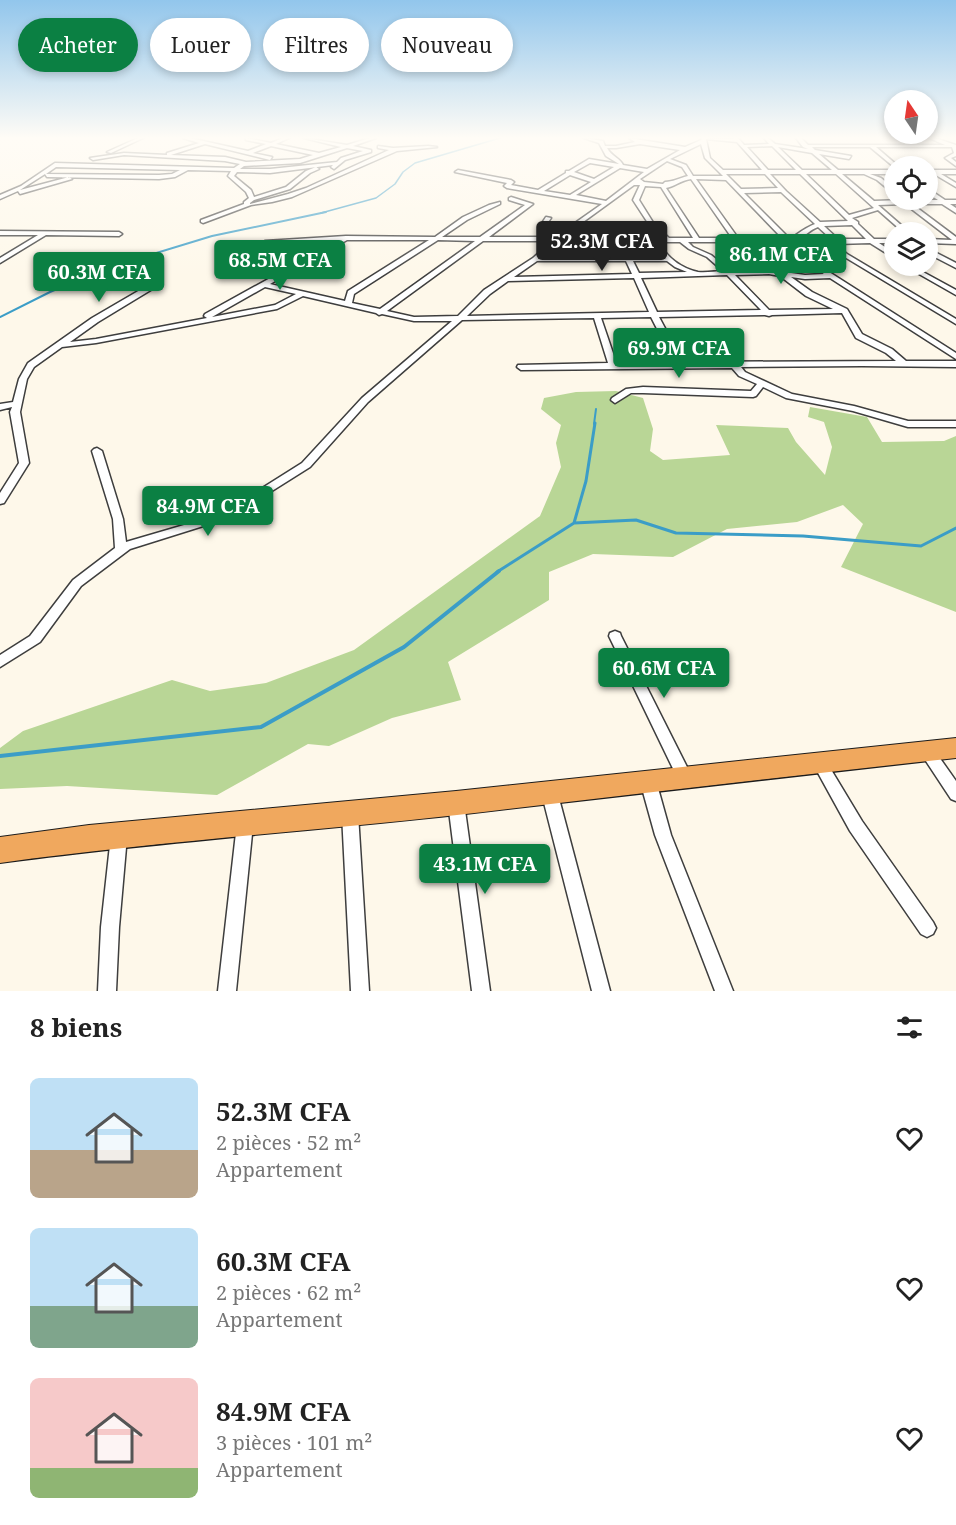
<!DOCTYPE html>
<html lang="fr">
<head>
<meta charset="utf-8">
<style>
  body { margin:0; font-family:"Noto Serif",serif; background:#f6f6f6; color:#222; height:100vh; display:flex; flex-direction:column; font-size:22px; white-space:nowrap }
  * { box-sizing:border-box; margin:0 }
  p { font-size:20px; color:#767676 }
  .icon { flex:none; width:33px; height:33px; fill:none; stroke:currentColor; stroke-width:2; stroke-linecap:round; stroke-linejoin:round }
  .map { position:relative; height:991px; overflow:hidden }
  .details { display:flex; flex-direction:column; background:#fff; flex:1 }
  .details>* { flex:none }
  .top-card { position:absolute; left:18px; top:18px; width:600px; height:54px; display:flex; gap:12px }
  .needle { width:39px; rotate:347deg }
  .fabs { position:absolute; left:884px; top:90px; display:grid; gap:12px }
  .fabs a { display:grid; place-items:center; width:54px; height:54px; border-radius:50%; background:#fff; box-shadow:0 3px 9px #0003; font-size:30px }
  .price { position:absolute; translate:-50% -51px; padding:0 14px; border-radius:6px; background:#0b8043; color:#fff; font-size:20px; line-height:39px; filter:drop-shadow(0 2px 3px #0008) }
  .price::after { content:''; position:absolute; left:50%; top:36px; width:18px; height:14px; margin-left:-9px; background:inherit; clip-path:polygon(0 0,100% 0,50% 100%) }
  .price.active { background:#222; color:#fff }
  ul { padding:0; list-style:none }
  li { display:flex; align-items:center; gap:18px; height:150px; padding:0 30px }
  li span { display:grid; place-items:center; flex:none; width:168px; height:120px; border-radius:9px; color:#555 }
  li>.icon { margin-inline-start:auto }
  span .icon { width:72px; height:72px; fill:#fffc; stroke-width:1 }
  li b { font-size:26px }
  h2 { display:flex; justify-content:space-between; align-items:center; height:72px; padding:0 30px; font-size:26px }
  .tag { padding:0 21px; border-radius:27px; background:#fff; box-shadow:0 3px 9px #0003; font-size:21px; line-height:54px }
  .tag.active { background:#0b8043; color:#fff }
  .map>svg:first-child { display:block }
  .forest { fill:#b9d696 }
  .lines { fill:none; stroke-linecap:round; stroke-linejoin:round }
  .stream-far3 { stroke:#3b9dc7; stroke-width:1.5 }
  .stream-far2 { stroke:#3b9dc7; stroke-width:2 }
  .stream-far1 { stroke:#3b9dc7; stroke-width:3 }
  .stream { stroke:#3b9dc7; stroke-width:4 }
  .minor-casing { stroke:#3e3e3e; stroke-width:3 }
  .trunk-casing { stroke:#1c1c1c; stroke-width:2 }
  .minor { fill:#fff; fill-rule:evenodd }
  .trunk { fill:#f0a85e; fill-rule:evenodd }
</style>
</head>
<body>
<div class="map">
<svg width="956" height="991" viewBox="0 0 956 991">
  <rect width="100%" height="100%" fill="#fef8ea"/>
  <path class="forest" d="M 616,391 L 643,398 L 653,429 L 650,451 L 663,460 L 730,455 L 716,425 L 788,428 L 796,442 L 825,475 L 832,447 L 824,422 L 808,417 L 810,407 L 867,417 L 882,442 L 944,441 L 956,436 L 956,612 L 841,567 L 863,524 L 843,505 L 797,522 L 727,529 L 673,557 L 593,554 L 549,572 L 549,600 L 448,662 L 461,700 L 392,718 L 329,746 L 308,744 L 217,795 L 67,786 L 0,789 L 0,748 L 23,731 L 172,680 L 210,691 L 266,683 L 354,650 L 540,516 L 561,467 L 556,443 L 561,425 L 541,409 L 544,398 L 576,392 Z"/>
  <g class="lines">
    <path class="stream-far3" d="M 321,213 L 376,198 L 395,184 L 403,172 L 415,163 L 500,138"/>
    <path class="stream-far2" d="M 0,317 L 50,292 L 107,268 L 212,236 L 326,212
      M 594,424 L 596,409"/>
    <path class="stream-far1" d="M 574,523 L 586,481 L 595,423
      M 497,572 L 574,523 L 636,520 L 676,533 L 803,536 L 921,546 L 956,528"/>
    <path class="stream" d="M 0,756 L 261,727 L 404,647 L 499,571"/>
    <g class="minor-casing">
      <path id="minor" d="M 138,138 L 143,138 L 111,153 L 107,152 Z
        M 183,138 L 190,138 L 248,151 L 266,144 L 246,140 L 246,138 L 271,143 L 283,138 L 289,138 L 276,144 L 319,153 L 341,147 L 304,138 L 347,145 L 370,138 L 376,138 L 353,146 L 371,150 L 371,152 L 345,160 L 334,169 L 331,167 L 333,165 L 270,173 L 237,172 L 234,176 L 251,190 L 254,197 L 286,187 L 306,171 L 316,167 L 319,169 L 310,173 L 290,189 L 254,200 L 250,203 L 250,204 L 288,194 L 306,188 L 389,150 L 378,148 L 378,146 L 393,148 L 428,146 L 437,147 L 397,151 L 292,197 L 272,202 L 251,205 L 203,223 L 201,222 L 201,220 L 244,204 L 244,202 L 249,198 L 246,192 L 228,176 L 231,171 L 188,170 L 175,177 L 159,179 L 47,177 L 45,174 L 20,190 L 69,177 L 72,179 L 20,194 L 18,191 L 0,199 L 0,195 L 21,186 L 55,163 L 234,168 L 240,164 L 225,161 L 124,155 L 93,160 L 90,158 L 124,153 L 167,155 L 167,153 L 199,143 ZM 205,144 L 270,160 L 272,157 L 253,153 L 271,146 L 313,155 L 300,159 L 246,162 L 225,157 L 171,155 ZM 347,148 L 363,151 L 341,158 L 337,162 L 270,169 L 240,169 L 244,166 L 300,163 ZM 56,167 L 180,170 L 172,174 L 159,175 L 46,174 Z
        M 584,138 L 603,141 L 605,146 L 616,146 L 635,142 L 629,138 L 685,147 L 701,140 L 702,138 L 734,139 L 734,138 L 738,138 L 744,145 L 769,144 L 764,138 L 768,138 L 775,144 L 808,149 L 803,147 L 796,138 L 801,138 L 808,145 L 945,145 L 929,138 L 935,138 L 956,145 L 956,156 L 951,158 L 956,162 L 956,166 L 945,158 L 954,153 L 952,147 L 876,147 L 898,166 L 894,167 L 870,147 L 812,147 L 815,150 L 851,156 L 849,159 L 819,154 L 838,170 L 894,170 L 894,174 L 870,174 L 881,178 L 894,189 L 894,194 L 877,180 L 864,174 L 842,174 L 874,201 L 903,200 L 938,200 L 927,193 L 927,188 L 945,200 L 956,200 L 956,204 L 950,204 L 956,208 L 956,213 L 942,204 L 912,204 L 956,237 L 956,244 L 927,243 L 927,239 L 952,240 L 905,204 L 878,205 L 909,232 L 903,232 L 878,210 L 852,218 L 858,222 L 858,224 L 874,239 L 894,239 L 894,243 L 879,243 L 894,253 L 894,258 L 870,243 L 836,244 L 847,254 L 956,319 L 956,324 L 843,256 L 828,243 L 793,242 L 815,263 L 956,353 L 956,359 L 830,278 L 805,279 L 791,277 L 812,292 L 847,309 L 862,334 L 892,349 L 906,361 L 956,361 L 956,367 L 862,366 L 741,367 L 745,372 L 792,394 L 854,406 L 908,421 L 956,421 L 956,427 L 908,427 L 853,411 L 786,398 L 763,387 L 756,396 L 753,397 L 643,393 L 631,393 L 615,403 L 611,400 L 612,398 L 626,389 L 643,387 L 751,391 L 757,384 L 739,376 L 732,368 L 521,370 L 517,367 L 518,365 L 608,363 L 594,318 L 462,320 L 368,402 L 310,467 L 240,511 L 216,522 L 130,549 L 81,586 L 40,642 L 0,667 L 0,655 L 30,636 L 73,580 L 115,548 L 113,519 L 92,451 L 94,449 L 97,448 L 102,451 L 123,519 L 126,542 L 208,518 L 232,507 L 302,463 L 362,398 L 452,321 L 414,321 L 382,314 L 379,315 L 376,313 L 303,296 L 277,309 L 96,343 L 62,347 L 34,367 L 27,379 L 20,412 L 29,463 L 4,503 L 0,504 L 0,493 L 19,463 L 10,412 L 12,407 L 0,410 L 0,404 L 13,402 L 19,379 L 28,363 L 92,318 L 152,283 L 159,285 L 98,322 L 70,342 L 96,339 L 207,318 L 204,316 L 205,314 L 339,240 L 263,244 L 262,243 L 265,241 L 346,236 L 435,237 L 463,217 L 489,205 L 500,202 L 500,204 L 467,220 L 442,237 L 480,237 L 525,205 L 509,200 L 509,198 L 511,197 L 533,204 L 489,237 L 558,237 L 562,235 L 549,232 L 540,226 L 546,217 L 551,218 L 546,225 L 553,229 L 566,232 L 575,223 L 602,204 L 507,188 L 504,186 L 507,183 L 455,172 L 458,170 L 511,180 L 514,182 L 511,185 L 538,190 L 566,173 L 566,171 L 569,171 L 589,159 L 619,164 L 606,156 L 599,143 ZM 706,139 L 737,142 L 762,170 L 723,170 L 710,158 ZM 640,144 L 680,150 L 647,169 L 623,165 C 621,159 611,156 607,148 L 616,148 ZM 701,144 L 705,158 L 723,176 L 693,176 L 686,165 L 670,159 ZM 772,146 L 796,170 L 768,170 L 747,147 ZM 778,147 L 812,153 L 832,170 L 802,170 ZM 667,161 L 682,167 L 688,176 C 680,178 672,182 665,182 L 663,184 L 644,182 L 640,179 ZM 590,163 L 614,167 L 594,179 L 574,172 ZM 620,168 L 644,172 L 606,201 L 576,195 ZM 726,174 L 765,174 L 778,188 L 741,189 ZM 770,174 L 800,174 L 848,221 L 820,222 L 786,191 ZM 806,174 L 836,174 L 874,208 L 849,215 ZM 570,175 L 591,182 L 570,195 L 544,191 ZM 691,179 L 732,238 L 699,238 L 666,188 C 674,187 681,180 691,179 ZM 696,179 L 726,180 L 782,238 L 738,238 ZM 634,185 L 640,185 L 633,200 L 650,226 L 662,238 L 566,237 L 579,225 ZM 645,186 L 661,187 L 693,238 L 669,238 L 654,224 L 639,200 ZM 781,192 L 815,224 C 805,228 799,233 790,239 L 744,193 ZM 852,225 L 866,239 L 838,239 L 824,226 ZM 818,227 L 831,239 L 799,239 C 806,235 810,230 818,227 ZM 347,240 L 429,240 L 348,291 L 345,301 L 270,284 ZM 438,240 L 475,241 L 380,309 L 352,303 L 354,294 ZM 483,241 L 552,241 L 533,258 L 484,290 L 458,316 L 414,317 L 387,311 ZM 561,241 L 610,241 L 608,243 L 609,244 L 622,252 L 624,257 L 541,257 ZM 612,241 L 655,242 L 657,251 L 663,257 L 631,257 L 627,250 ZM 661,242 L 680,242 L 689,249 L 707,257 L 723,271 C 716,271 706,273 698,272 C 683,269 664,257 661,242 ZM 688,242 L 735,242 L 773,270 L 731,271 L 711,255 L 693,247 ZM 743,242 L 786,242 L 811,265 L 824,274 L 805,275 L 784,272 ZM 537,261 L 626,261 L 632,274 L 514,277 ZM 633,261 L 667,261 L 675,267 L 687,272 L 639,273 ZM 769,274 L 780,276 L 806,296 L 833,309 L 769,310 L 735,275 ZM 727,275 L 761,310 L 657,312 L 641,278 ZM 634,278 L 649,312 L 467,316 L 490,294 L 508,281 ZM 265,287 L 296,294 L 275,305 L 212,317 ZM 842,313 L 856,338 L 886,353 L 896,361 L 683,362 L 659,317 L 765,315 L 769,316 L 772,315 ZM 651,317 L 674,362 L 616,362 L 601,318 Z
        M 927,170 L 956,170 L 956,174 L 941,174 L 956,183 L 956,187 L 934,174 L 927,174 Z
        M 0,231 L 119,232 L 122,234 L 119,236 L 46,235 L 0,263 L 0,258 L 38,235 L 0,235 Z
        M 927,248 L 956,263 L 956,268 L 927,253 Z
        M 905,266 L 912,266 L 956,290 L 956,295 Z
        M 615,631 L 620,633 L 621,636 L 689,771 L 692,776 L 689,781 L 684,782 L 679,781 L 609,636 L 610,633 Z
        M 927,745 L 932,747 L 956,781 L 956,801 L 951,799 L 922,755 L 920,751 L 922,747 Z
        M 819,756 L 824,758 L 862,821 L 933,922 L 936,928 L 933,934 L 927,937 L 921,934 L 850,831 L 812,762 L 814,758 Z
        M 648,774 L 653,776 L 656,781 L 671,835 L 733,991 L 715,991 L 655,835 L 640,781 L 643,776 Z
        M 549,784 L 554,786 L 557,791 L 610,991 L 592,991 L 541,791 L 544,786 Z
        M 456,796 L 461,798 L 464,803 L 490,991 L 472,991 L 448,803 L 451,798 Z
        M 350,807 L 356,809 L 358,814 L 369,991 L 351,991 L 342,814 L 344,809 Z
        M 245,817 L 251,819 L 253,824 L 236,991 L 218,991 L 237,824 L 239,819 Z
        M 119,829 L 125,831 L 127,836 L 119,927 L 116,991 L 98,991 L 101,927 L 111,836 L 113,831 Z"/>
    </g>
    <g class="trunk-casing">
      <path id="trunk" d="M 956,738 L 956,758 C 789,776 623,795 457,815 C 304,832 152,842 0,863 L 0,837 L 89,825 L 456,791 Z"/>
    </g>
    <use href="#minor" class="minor"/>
    <use href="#trunk" class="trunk"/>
  </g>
  <linearGradient id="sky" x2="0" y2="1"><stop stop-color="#92c6ec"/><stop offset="0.5" stop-color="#fffcf6"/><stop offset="1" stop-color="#fffcf6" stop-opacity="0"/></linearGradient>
  <rect width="956" height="276" fill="url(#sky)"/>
</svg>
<div class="fabs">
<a><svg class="needle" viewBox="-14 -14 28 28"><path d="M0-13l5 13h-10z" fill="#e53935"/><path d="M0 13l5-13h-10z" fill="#767676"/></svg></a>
<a><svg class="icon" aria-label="locate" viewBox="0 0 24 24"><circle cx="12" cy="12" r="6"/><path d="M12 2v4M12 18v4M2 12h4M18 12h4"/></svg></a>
<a><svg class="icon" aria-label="layers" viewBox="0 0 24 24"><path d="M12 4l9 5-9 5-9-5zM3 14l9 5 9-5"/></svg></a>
</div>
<b class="price active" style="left:602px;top:272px">52.3M CFA</b>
<b class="price" style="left:781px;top:285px">86.1M CFA</b>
<b class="price" style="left:280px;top:291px">68.5M CFA</b>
<b class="price" style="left:99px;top:303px">60.3M CFA</b>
<b class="price" style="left:679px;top:379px">69.9M CFA</b>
<b class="price" style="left:208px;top:537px">84.9M CFA</b>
<b class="price" style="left:664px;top:699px">60.6M CFA</b>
<b class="price" style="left:485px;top:895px">43.1M CFA</b>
<div class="top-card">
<a class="tag active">Acheter</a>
<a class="tag">Louer</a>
<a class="tag">Filtres</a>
<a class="tag">Nouveau</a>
</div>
</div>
<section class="details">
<h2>8 biens<svg class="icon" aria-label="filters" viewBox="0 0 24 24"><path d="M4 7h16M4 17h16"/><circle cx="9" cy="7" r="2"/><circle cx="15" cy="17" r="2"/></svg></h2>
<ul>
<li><span style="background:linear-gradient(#bfe0f5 60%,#b9a48a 0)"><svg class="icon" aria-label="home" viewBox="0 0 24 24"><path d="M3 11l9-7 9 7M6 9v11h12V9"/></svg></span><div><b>52.3M CFA</b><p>2 pièces · 52 m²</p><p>Appartement</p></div><svg class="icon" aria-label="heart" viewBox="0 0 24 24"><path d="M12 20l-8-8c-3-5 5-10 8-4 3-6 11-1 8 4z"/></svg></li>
<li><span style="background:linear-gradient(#bfe0f5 65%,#7fa58c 0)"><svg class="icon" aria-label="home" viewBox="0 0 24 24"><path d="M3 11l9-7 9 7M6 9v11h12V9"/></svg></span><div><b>60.3M CFA</b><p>2 pièces · 62 m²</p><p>Appartement</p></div><svg class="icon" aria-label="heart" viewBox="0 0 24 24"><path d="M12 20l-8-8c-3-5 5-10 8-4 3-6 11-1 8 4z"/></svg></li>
<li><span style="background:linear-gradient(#f6c9c9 75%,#8fb573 0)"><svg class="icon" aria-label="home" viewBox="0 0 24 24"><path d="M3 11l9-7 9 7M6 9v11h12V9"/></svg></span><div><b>84.9M CFA</b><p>3 pièces · 101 m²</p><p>Appartement</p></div><svg class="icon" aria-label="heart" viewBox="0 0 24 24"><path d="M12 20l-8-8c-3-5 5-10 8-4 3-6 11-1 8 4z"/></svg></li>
</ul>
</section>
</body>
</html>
